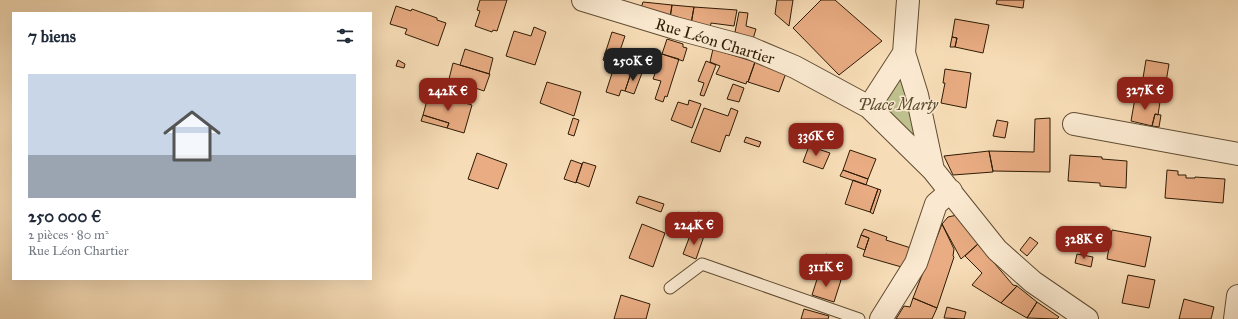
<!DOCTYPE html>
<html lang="fr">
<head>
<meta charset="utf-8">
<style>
  body { margin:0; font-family:"IM FELL Great Primer",serif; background:#f2f2f3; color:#1f2937; height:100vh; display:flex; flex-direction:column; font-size:15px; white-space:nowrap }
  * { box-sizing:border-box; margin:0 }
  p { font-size:13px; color:#747a83 }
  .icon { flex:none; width:22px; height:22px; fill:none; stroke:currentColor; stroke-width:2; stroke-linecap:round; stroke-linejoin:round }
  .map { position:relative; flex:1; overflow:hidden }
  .details { position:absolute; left:12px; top:12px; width:360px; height:268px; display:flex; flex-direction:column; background:#fff; border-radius:0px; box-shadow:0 4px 16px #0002 }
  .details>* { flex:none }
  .price { position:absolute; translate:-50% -34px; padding:0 9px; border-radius:8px; background:#8f2418; color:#fff; font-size:13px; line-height:26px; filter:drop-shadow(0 1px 2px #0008) }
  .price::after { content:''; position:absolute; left:50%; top:24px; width:12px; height:9px; margin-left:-6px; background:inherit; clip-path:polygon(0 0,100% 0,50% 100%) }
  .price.on { background:#222; color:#fff }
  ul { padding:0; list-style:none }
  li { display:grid; align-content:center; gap:8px; height:212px; padding:0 16px }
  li+li { border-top:1px solid #e0e1e3 }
  li span { display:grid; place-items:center; height:124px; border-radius:0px; color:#555 }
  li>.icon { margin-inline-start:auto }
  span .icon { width:72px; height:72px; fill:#fffc; stroke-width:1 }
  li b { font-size:17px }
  h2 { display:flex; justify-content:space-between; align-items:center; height:48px; padding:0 16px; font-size:17px }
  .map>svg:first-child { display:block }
  .green { fill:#bec08d; stroke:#766e49 }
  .building { fill:#e9ac83; stroke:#2f1c05 }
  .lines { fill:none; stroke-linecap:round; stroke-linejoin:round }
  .service-casing { stroke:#614c32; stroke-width:13 }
  .minor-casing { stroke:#614c32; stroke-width:24 }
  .service { stroke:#fae9d0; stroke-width:11 }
  .minor { stroke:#fae9d0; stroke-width:22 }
  .labels { text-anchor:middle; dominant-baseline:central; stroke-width:3; stroke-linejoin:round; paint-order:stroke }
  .street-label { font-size:16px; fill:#2f1c05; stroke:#fae9d0 }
  .park-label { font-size:16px; font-style:italic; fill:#5a4d2e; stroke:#fae9d0 }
</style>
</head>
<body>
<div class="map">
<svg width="1238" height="319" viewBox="0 0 1238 319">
  <rect width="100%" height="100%" fill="#f7ddb7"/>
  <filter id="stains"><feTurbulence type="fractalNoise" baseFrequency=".005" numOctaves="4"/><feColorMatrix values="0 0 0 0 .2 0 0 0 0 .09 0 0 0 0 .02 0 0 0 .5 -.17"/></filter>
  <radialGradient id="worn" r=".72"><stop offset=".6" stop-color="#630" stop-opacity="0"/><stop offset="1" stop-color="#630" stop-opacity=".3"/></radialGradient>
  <path class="green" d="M 902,62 L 924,127 L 915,144 L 875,107 Z"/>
  <path class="building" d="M 480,0 L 507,0 L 497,31 L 493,30 L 492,32 L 475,26 L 480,11 L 477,10 Z
    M 777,0 L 793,0 L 789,26 L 775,14 Z
    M 821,0 L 835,0 L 882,41 L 839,75 L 793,28 Z
    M 997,0 L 1024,0 L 1023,8 L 996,4 Z
    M 643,2 L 672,5 L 670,18 L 641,8 Z
    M 672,5 L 694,7 L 691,24 L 670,18 Z
    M 396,6 L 411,11 L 412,9 L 437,18 L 437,20 L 446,23 L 438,46 L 405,34 L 407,29 L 390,24 Z
    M 694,7 L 737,10 L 734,26 L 711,23 L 710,28 L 691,24 Z
    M 739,12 L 748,13 L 746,26 L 756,29 L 753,39 L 735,32 Z
    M 955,19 L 989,25 L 983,53 L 955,47 L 957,38 L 952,37 Z
    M 534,27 L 546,32 L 535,65 L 506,56 L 514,31 L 531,36 Z
    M 612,32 L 625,36 L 615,65 L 603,60 Z
    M 952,37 L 957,38 L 955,47 L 950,47 Z
    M 667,39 L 683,44 L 683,47 L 687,48 L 683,61 L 662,54 Z
    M 465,49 L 493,58 L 489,74 L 460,65 Z
    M 620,49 L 646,58 L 642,73 L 615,64 Z
    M 713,49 L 755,62 L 748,82 L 747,81 L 746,84 L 716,74 L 720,66 L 710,62 Z
    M 662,54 L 679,59 L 667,97 L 665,96 L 663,102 L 655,99 L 661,81 L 653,79 Z
    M 398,60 L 405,64 L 404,68 L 396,66 Z
    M 1146,60 L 1169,64 L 1164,94 L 1141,90 Z
    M 706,61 L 716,65 L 704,96 L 700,95 L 704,83 L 698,81 Z
    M 755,62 L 786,73 L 779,92 L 748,82 Z
    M 453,63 L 490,74 L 484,91 L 449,79 Z
    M 615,64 L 632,70 L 625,91 L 621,90 L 619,96 L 606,92 Z
    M 945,69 L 971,73 L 966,108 L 941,103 L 945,83 L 943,83 Z
    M 632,70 L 642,73 L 634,94 L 625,91 Z
    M 547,82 L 581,92 L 574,116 L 540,103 Z
    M 733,84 L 744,88 L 739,102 L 727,99 Z
    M 429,93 L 472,105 L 464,133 L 447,128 L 449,123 L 423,115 Z
    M 1135,98 L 1160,102 L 1158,115 L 1155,114 L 1152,126 L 1131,121 Z
    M 689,100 L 701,104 L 692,128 L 671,120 L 678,102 L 688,105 Z
    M 704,108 L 728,116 L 731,108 L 738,111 L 729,136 L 726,135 L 720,152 L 691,142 Z
    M 1155,114 L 1161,115 L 1159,127 L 1152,126 Z
    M 423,115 L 449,123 L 447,128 L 421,121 Z
    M 573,118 L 579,120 L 574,136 L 568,134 Z
    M 1050,118 L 1050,172 L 993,171 L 989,151 L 1034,152 L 1035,119 Z
    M 997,120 L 1008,122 L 1005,138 L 993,136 Z
    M 746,137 L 761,142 L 759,147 L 744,142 Z
    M 809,146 L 830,153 L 823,169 L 803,162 Z
    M 850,150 L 876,159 L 868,179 L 843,170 Z
    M 989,151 L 993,172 L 953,175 L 944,156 Z
    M 477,153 L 507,164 L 498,189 L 468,179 Z
    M 1070,155 L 1102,157 L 1102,159 L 1127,161 L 1126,188 L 1100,186 L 1100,183 L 1068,181 Z
    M 571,160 L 582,164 L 576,183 L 564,179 Z
    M 583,162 L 596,166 L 589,187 L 576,182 Z
    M 843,170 L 868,179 L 866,185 L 840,176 Z
    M 1167,170 L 1178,171 L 1178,175 L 1186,175 L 1186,178 L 1195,178 L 1195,177 L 1225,179 L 1223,203 L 1165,198 Z
    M 853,180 L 878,189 L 870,212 L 845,204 Z
    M 878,189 L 881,190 L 873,214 L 870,212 Z
    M 639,196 L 664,204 L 661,212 L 636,203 Z
    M 698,212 L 712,216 L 705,237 L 691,233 Z
    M 957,215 L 979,243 L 961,259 L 942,224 L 948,217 Z
    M 686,220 L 694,223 L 691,234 L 682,231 Z
    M 642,224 L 665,233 L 653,267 L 629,258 Z
    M 942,224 L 954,249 L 953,256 L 954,257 L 937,308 L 913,298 Z
    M 864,229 L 887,237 L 886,240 L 911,248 L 905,268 L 863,256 L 869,238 L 861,235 Z
    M 1112,230 L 1151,237 L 1145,267 L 1107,259 Z
    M 691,233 L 704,236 L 696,259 L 683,254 Z
    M 861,235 L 869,238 L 865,250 L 857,247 Z
    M 1030,237 L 1038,243 L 1027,256 L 1020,250 Z
    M 978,244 L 1013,285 L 1017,286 L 1001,303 L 972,285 L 982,273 L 965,256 Z
    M 826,254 L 847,261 L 841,280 L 813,272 L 817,261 L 823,263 Z
    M 1077,254 L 1093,257 L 1091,267 L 1075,263 Z
    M 819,273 L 841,280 L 834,302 L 812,295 Z
    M 1128,275 L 1155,280 L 1149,308 L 1122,303 Z
    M 1017,286 L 1037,302 L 1027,318 L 1001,303 Z
    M 621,295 L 650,304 L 646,319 L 614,319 Z
    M 913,298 L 937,308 L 932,319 L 896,319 L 904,306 L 910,307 Z
    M 1184,299 L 1214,307 L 1211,319 L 1179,319 Z
    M 1037,302 L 1059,317 L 1057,319 L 1027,318 Z
    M 947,307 L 966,312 L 964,319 L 944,318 Z
    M 804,309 L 829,316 L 828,319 L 801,319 Z"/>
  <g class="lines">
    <g class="service-casing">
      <path id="service" d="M 670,288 L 702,264 L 859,319"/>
    </g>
    <g class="minor-casing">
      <path id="minor" d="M 583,0 L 675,28 L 750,48 L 795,67 L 869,107 L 933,170 L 997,250 L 1033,282 L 1087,319
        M 908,0 L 904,53 L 917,95 L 933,170
        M 869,107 L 904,53
        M 1074,124 L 1238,154
        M 881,319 L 916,263 L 936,204 L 951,191
        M 1235,319 L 1238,296"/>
    </g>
    <use href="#service" class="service"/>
    <use href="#minor" class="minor"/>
  </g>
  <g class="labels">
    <g class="street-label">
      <text transform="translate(715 41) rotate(17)">Rue Léon Chartier</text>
    </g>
    <g class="park-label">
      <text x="898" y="104">Place Marty</text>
    </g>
  </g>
  <rect width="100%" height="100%" filter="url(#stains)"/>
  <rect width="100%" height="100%" fill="url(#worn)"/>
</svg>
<b class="price on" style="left:633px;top:82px">250K €</b>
<b class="price" style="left:1145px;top:111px">327K €</b>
<b class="price" style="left:448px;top:112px">242K €</b>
<b class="price" style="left:816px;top:157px">336K €</b>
<b class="price" style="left:694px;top:246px">224K €</b>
<b class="price" style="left:1084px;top:260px">328K €</b>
<b class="price" style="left:826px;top:288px">311K €</b>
<section class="details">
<h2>7 biens<svg class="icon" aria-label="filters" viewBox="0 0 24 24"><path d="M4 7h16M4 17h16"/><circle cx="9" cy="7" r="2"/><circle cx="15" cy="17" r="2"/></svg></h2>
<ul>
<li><span style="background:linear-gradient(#c9d6e8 65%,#9aa5b1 0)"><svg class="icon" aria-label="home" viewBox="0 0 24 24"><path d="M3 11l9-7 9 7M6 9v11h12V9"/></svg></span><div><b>250 000 €</b><p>2 pièces · 80 m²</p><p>Rue Léon Chartier</p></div></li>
</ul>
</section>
</div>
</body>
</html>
